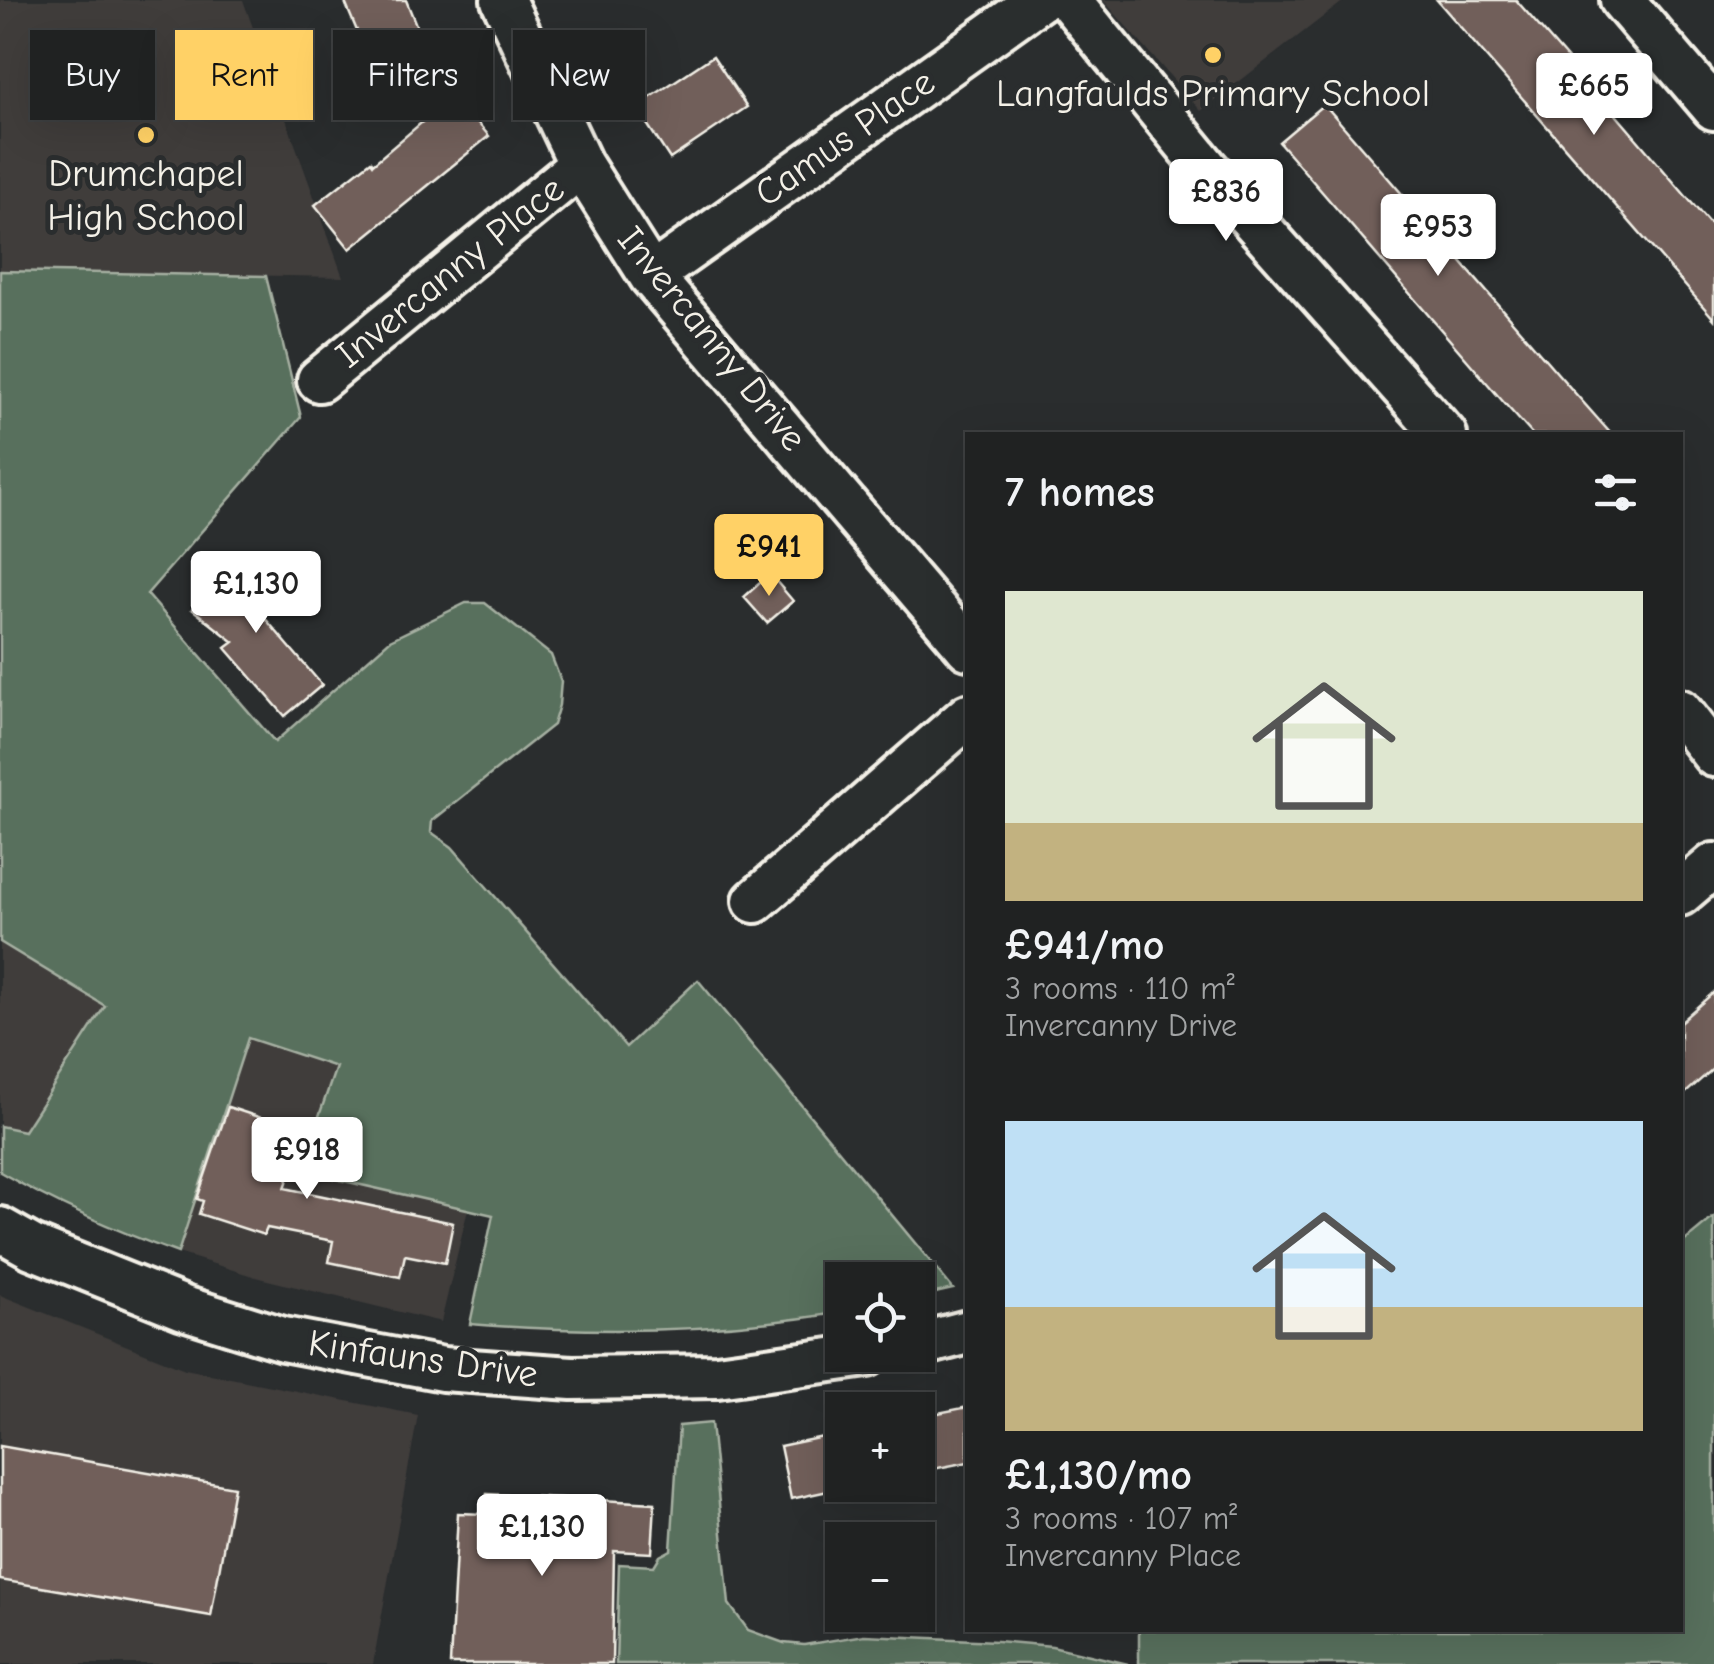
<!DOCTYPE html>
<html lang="en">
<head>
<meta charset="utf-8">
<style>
  body { margin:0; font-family:"Comic Neue",sans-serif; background:#282a2a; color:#f1f3f6; height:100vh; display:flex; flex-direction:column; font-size:38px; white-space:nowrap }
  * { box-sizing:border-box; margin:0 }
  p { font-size:32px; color:#a2a4a5 }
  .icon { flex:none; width:55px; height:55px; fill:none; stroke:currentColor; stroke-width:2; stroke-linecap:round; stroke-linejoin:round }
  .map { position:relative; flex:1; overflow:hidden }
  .details { position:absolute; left:965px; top:432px; width:718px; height:1200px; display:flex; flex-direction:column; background:#202222; border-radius:0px; box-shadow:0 10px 40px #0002,0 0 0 2px #3d3f40 }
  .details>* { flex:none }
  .banner { position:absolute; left:30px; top:30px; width:785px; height:90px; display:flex; gap:20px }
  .controls { position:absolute; left:825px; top:1262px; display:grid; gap:20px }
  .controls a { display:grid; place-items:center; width:110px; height:110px; border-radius:0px; background:#202222; box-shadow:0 10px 40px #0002,0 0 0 2px #3d3f40; font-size:50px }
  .price { position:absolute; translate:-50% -85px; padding:0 22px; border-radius:10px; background:#fff; color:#222; font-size:32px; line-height:65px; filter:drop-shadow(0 2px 5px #0008) }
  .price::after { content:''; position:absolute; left:50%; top:60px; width:30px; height:22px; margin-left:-15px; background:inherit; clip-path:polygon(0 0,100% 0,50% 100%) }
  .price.selected { background:#ffd166; color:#111 }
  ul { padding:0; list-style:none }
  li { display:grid; align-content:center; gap:20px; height:530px; padding:0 40px }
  li span { display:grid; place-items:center; height:310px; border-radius:0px; color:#555 }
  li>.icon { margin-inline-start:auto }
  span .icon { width:180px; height:180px; fill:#fffc; stroke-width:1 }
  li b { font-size:42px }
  h2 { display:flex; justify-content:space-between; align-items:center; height:120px; padding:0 40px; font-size:42px }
  .tag { padding:0 35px; border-radius:0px; background:#202222; box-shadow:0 10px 40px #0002,0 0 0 2px #3d3f40; font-size:35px; line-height:90px }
  .tag.selected { background:#ffd166; color:#111 }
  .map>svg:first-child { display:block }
  .built { fill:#3f3c3b }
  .green { fill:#59705d; stroke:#a6b0a2; stroke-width:2.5 }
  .building { fill:#715f5a; stroke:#f4f1e8; stroke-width:2.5 }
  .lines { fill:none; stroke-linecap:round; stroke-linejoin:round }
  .minor-casing { stroke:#f4f1e8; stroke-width:50 }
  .minor { stroke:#2a2d2e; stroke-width:42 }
  .poi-dot { fill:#ffd166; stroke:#2a2d2e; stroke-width:4 }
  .labels { text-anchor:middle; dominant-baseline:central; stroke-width:10; stroke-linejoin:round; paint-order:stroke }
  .poi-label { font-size:38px; fill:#f4f1e8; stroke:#2a2d2e }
  .street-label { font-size:38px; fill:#f4f1e8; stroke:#2a2d2e }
</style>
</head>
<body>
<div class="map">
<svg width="1714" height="1664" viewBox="0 0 1714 1664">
  <rect width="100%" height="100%" fill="#2a2d2e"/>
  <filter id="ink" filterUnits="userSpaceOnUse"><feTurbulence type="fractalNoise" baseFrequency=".01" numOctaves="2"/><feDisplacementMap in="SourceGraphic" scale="20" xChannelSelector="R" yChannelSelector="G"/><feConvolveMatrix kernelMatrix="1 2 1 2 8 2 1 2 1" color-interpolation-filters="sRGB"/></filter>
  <g filter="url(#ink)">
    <path class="built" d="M 0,0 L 243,0 L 343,277 L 0,271 Z
      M 1103,0 L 1345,0 L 1201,111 Z
      M 0,942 L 105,1006 L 24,1131 L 0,1126 Z
      M 247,1037 L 336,1067 L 301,1171 L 468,1209 L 441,1322 L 259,1278 L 178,1253 Z
      M 0,1295 L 185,1369 L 418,1415 L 373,1664 L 0,1664 Z"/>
    <path class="green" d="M 0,271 L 266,276 L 301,417 L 147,594 L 275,742 L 390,640 L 466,603 L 485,603 L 551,655 L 561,681 L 559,705 L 553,725 L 432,821 L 431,832 L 452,847 L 626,1047 L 698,980 L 953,1289 L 918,1297 L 918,1280 L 842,1280 L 842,1312 C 719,1333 594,1334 470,1324 L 493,1215 L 300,1171 L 336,1067 L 248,1038 L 178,1253 C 116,1231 57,1205 0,1172 L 0,1126 L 24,1131 L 105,1006 L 0,942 Z
      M 1714,1217 L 1714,1664 L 1139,1664 L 1139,1630 L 1680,1630 L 1680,1245 Z
      M 711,1423 L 729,1604 L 748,1630 L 784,1643 L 804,1645 L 864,1635 L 997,1641 L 1052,1646 L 1128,1664 L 616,1664 L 619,1564 L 654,1566 L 660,1556 L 671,1550 L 679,1426 Z"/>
    <path class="building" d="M 344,0 L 406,0 L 423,42 L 371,64 Z
      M 1437,0 L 1516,0 L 1606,103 L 1714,229 L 1714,319 Z
      M 713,56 L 747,107 L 670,159 L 636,107 Z
      M 454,95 L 489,136 L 350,249 L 315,205 L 371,161 L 373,164 Z
      M 1324,104 L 1559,375 L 1612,435 L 1533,435 L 1506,405 L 1279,142 Z
      M 236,556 L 275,588 L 258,610 L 322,685 L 285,716 L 226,648 L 234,642 L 192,609 Z
      M 770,574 L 793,601 L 767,623 L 744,597 Z
      M 1714,992 L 1714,1068 L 1680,1098 L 1680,1022 Z
      M 228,1107 L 304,1132 L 285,1188 L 453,1223 L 445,1263 L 405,1255 L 400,1277 L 329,1262 L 333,1241 L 267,1228 L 264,1235 L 199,1214 L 203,1201 L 197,1199 Z
      M 968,1407 L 968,1462 L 918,1472 L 918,1417 Z
      M 842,1433 L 842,1488 L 791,1499 L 780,1446 Z
      M 0,1446 L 234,1487 L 211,1616 L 0,1580 Z
      M 487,1494 L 655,1503 L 652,1553 L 614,1551 L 612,1664 L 450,1664 L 458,1513 L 486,1514 Z"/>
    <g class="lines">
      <g class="minor-casing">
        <path id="minor" d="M 503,0 L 581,165 L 651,276 L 968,648
          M 1069,0 L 1207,169 L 1445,435
          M 1622,0 L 1714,108
          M 651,276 L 1039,0
          M 319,380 L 581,165
          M 1680,711 L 1714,755
          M 1680,894 L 1714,865
          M 755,901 L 968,716
          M 0,1229 L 32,1247 L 184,1308 L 283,1339 L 443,1369 L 572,1378 L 717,1376 L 867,1355
          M 918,1345 L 968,1332"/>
      </g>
      <use href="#minor" class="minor"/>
    </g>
  </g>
  <g class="poi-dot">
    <circle cx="1213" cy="55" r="10"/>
    <circle cx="146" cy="135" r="10"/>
  </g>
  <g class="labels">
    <g class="poi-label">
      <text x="1213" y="94">Langfaulds Primary School</text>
      <text x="146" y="174">Drumchapel<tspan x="146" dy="44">High School</tspan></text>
    </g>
    <g class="street-label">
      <text transform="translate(845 138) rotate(-35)">Camus Place</text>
      <text transform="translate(450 272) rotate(-39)">Invercanny Place</text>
      <text transform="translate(712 339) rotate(51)">Invercanny Drive</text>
      <text transform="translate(423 1359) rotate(8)">Kinfauns Drive</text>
    </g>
  </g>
</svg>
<div class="controls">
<a><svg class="icon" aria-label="locate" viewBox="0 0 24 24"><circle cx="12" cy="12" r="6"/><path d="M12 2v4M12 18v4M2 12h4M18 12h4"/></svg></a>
<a>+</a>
<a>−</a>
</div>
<b class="price" style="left:1594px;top:138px">£665</b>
<b class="price" style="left:1226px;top:244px">£836</b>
<b class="price" style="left:1438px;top:279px">£953</b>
<b class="price selected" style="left:769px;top:599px">£941</b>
<b class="price" style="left:256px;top:636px">£1,130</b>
<b class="price" style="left:307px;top:1202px">£918</b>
<b class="price" style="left:542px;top:1579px">£1,130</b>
<div class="banner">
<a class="tag">Buy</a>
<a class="tag selected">Rent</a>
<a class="tag">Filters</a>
<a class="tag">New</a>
</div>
<section class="details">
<h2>7 homes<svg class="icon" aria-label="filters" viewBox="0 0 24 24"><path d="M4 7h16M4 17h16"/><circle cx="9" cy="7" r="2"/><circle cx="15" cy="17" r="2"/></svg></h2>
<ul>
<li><span style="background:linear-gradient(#dfe7d0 75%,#c2b280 0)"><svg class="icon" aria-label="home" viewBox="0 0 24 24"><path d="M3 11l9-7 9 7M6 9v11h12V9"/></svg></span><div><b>£941/mo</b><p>3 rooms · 110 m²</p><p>Invercanny Drive</p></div></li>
<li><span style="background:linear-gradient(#bfe0f5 60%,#c2b280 0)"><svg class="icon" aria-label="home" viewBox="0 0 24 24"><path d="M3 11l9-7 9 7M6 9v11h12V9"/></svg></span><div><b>£1,130/mo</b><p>3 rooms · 107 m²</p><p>Invercanny Place</p></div></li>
</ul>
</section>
</div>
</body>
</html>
